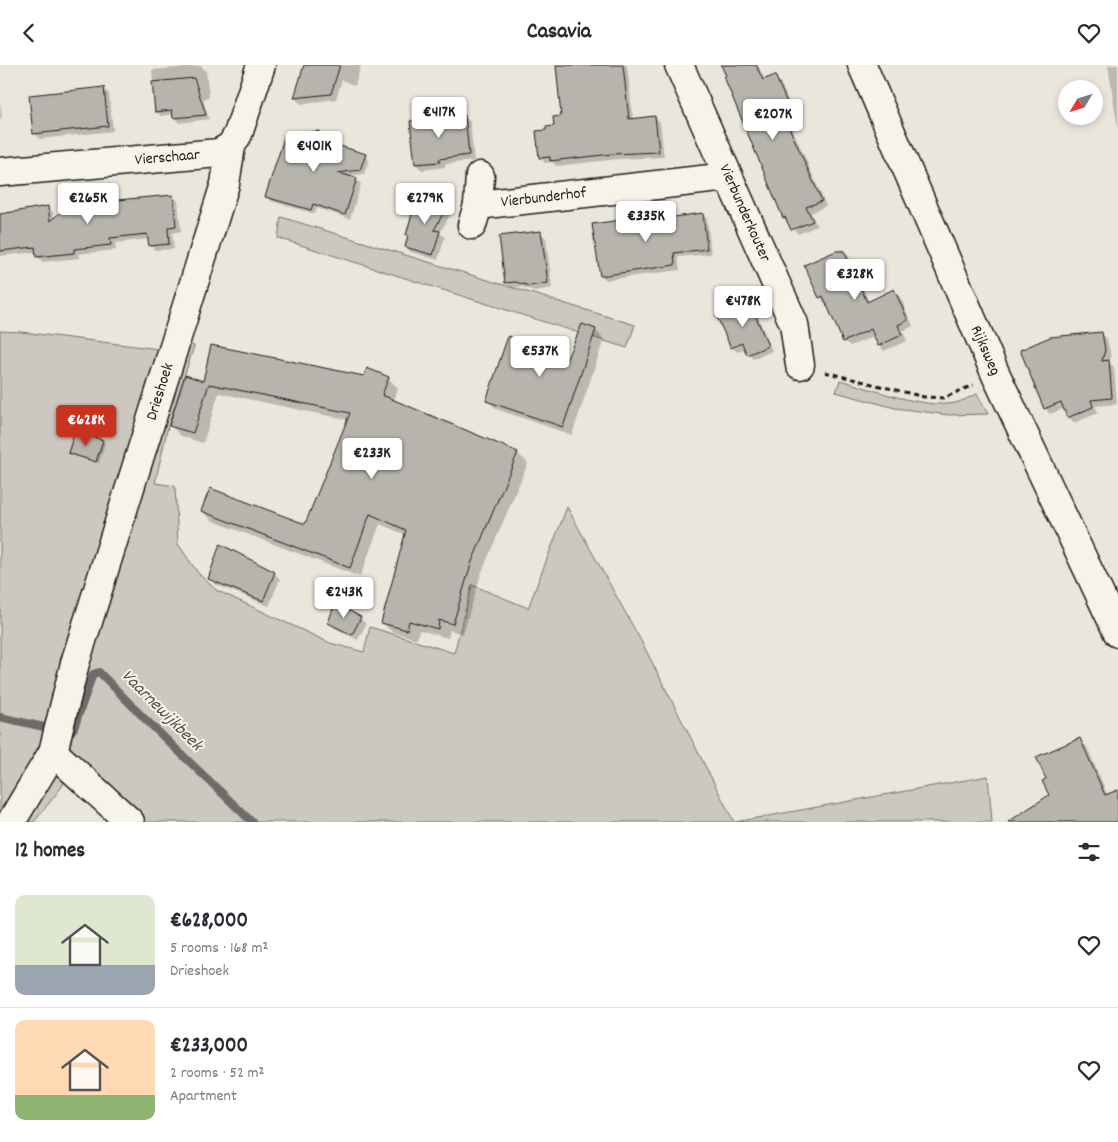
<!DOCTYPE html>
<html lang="en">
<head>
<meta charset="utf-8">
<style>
  body { margin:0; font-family:Dekko,sans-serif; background:#f7f7f7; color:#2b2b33; height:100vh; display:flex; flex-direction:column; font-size:19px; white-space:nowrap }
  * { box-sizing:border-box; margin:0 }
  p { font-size:16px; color:#7c7c81 }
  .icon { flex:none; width:28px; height:28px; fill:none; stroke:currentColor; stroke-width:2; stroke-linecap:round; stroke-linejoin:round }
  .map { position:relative; height:757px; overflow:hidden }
  .panel { display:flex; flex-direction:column; background:#fff; flex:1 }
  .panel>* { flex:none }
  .needle { width:32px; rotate:232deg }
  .tools { position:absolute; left:1058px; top:15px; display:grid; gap:10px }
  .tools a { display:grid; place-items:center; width:45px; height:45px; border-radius:50%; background:#fff; box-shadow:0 2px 8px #0003; font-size:25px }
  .price { position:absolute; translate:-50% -42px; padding:0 11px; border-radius:5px; background:#fff; color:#222; font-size:16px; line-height:32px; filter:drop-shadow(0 1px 2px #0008) }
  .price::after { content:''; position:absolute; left:50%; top:30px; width:15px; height:11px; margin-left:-8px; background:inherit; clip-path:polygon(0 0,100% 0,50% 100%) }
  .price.current { background:#c8321e; color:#fff }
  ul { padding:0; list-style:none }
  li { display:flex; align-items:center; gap:15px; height:125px; padding:0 15px }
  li+li { border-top:1px solid #e1e1e2 }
  li span { display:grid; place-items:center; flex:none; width:140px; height:100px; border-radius:10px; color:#555 }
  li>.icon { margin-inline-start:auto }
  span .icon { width:60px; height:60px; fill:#fffc; stroke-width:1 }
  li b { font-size:21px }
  h2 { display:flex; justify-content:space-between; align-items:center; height:60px; padding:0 15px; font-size:21px }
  header { display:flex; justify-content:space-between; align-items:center; height:65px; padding:0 15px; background:#fff; font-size:22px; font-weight:700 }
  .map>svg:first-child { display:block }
  .green { fill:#ccc8c0; stroke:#74726e }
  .shadow { fill:#0003 }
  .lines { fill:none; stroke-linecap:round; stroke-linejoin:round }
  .stream { stroke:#6d6c68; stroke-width:8 }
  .building { fill:#b6b4ac; stroke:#1c1c1c }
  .minor-casing { stroke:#1c1c1c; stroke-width:31 }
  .major-casing { stroke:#1c1c1c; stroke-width:31 }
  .path { stroke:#1c1c1c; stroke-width:3; stroke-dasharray:5 4; stroke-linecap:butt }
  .minor { stroke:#f7f3e8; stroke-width:28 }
  .major { stroke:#f7f3e8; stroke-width:28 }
  .labels { text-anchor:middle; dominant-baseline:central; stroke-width:4; stroke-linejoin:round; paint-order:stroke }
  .street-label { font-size:16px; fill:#1c1c1c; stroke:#f7f3e8 }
  .water-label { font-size:18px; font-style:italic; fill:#52514e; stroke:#f7f3e8 }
</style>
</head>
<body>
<header><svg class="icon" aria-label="back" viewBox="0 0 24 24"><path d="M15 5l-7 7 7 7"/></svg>Casavia<svg class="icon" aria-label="heart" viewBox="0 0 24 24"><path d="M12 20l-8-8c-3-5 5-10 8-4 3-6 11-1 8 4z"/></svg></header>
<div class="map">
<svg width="1118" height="757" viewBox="0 0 1118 757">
  <rect width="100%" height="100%" fill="#eae6dc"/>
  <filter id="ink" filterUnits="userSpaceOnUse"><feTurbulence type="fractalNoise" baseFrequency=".02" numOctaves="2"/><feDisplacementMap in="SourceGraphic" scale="10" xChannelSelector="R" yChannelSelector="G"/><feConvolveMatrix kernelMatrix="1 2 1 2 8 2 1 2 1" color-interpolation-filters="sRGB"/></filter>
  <g filter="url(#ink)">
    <path class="green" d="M 281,152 L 635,260 L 627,283 L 278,173 Z
      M 0,266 L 21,267 L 159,284 L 165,272 L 194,281 L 168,361 L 155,418 L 175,421 L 178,479 L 198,508 L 216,525 L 330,578 L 364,587 L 370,562 L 454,588 L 472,520 L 528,543 L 567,442 L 640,574 L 734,757 L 141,757 L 75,697 L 61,723 L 34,757 L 0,757 Z
      M 840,315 C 872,324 924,344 955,338 C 963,336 970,332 977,329 L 988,349 L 949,350 L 895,343 L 836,327 Z
      M 988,711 L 992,757 L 735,757 Z"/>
    <path class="shadow" d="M 305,0 L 361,0 L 355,21 L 342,15 L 336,34 L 301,39 L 295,33 Z
      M 557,0 L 627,0 L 633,54 L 655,52 L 660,57 L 664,92 L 618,94 L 556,101 L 552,97 L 545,98 L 540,92 L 548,66 L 555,62 L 562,52 Z
      M 723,0 L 758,0 L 765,16 L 774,11 L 780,17 L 796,53 L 789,56 L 826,141 L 811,148 L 817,161 L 798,169 L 784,152 Z
      M 1108,0 L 1118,0 L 1118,65 Z
      M 201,1 L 206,6 L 209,33 L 203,34 L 209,54 L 179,58 L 175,53 L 174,49 L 161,51 L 156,46 L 152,5 Z
      M 103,23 L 109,29 L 113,66 L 40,74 L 34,68 Z
      M 0,35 L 2,53 L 0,53 Z
      M 464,52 L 470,57 L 474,96 L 445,99 L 445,102 L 422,105 L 416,99 Z
      M 319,67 L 323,71 L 321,77 L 365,90 L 369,95 L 364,109 L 346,111 L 356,114 L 361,119 L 350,154 L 317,143 L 315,149 L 271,136 L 267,132 Z
      M 172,131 L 178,136 L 181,166 L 172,168 L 174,184 L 155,185 L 150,180 L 149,174 L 115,178 L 116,185 L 78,189 L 79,193 L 43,197 L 37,191 L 37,187 L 0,191 L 0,148 L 5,149 L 47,142 L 53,147 L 54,154 L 90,137 L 92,139 L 106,136 L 108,137 Z
      M 447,141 L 452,146 L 440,168 L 445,172 L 438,195 L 411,187 L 406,182 L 409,172 L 407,170 Z
      M 702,149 L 707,154 L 711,189 L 678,192 L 680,205 L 606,215 L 601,210 L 629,155 L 634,160 L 668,157 Z
      M 541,168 L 546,173 L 552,223 L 535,226 L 522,222 L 512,223 L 506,218 L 500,172 Z
      M 842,184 L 848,190 L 869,237 L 894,226 L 900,232 L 913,261 L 903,266 L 907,276 L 884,286 L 879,280 L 875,271 L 850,281 L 844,276 L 827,237 L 825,238 L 820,232 L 806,201 Z
      M 749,236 L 754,242 L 772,286 L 753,294 L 746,283 L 737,287 L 732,282 Z
      M 595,265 L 604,274 L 572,370 L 496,344 L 488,335 L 564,291 L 568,295 Z
      M 1102,269 L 1107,274 L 1111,292 L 1109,297 L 1114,302 L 1117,339 L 1095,341 L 1098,348 L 1074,358 L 1069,352 L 1065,343 L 1050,349 L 1045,343 Z
      M 365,313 L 388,313 L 398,323 L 394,336 L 517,388 L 528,398 L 481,509 L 463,569 L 450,565 L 448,573 L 419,565 L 417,574 L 392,567 L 382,557 L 406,470 L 380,459 L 360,512 L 213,456 L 202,446 L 306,461 L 348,355 L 219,328 L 203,378 L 181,371 L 170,360 L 204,318 Z
      M 102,376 L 105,378 L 99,398 L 72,390 L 69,388 Z
      M 274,508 L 280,514 L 269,541 L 215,519 L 209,513 Z
      M 360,553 L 366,559 L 358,575 L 335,563 L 329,557 Z
      M 1080,675 L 1087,682 L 1108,731 L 1118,726 L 1118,757 L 1010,757 L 1050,730 L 1048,714 Z"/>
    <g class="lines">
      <path class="stream" d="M 0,652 L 48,663
        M 70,668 L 74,663 L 93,609 L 99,607 L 145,654 L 252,757"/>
    </g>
    <path class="building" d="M 304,0 L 340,0 L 331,29 L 294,33 Z
      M 556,0 L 623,0 L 629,54 L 655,51 L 659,87 L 612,89 L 550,96 L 550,92 L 539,93 L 536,66 L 546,65 L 546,62 L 554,61 L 553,52 L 561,51 Z
      M 721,0 L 756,0 L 763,15 L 775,10 L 791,47 L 784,51 L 822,136 L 806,142 L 813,156 L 791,165 L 785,152 L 783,153 L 724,12 L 726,11 Z
      M 194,13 L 206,50 L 173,53 L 172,45 L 155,47 L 152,17 Z
      M 104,22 L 108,61 L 33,69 L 29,30 Z
      M 465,50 L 469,90 L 439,94 L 440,97 L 415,99 L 410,56 Z
      M 319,66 L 317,74 L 366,89 L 360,105 L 338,108 L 357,113 L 345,150 L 313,139 L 311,145 L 265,132 L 285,70 Z
      M 173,130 L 176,161 L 168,162 L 169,179 L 149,181 L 147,169 L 110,173 L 111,180 L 74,184 L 74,188 L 36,192 L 35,182 L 0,186 L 0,149 L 48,141 L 50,156 L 62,146 L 90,136 L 90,138 L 106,134 L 106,136 Z
      M 417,131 L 448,140 L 434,165 L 440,166 L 433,190 L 405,182 L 408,170 L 406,170 Z
      M 703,148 L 707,184 L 674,188 L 675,200 L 600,211 L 592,159 L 629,154 L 630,160 L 667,156 L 667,153 Z
      M 541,166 L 548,218 L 529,221 L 516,217 L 505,218 L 499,171 Z
      M 836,186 L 844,186 L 867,237 L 894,224 L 908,255 L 898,260 L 902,270 L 878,281 L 871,264 L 843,277 L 823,231 L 819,233 L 804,200 Z
      M 749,235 L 768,281 L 747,290 L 742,278 L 731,283 L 716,250 Z
      M 582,259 L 596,264 L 563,362 L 486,336 L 508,271 L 564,290 L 565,298 Z
      M 1102,267 L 1105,285 L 1102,296 L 1109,295 L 1112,333 L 1091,335 L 1093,342 L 1067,353 L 1061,337 L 1044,344 L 1020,285 L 1050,272 Z
      M 211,280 L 364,311 L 367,303 L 389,312 L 382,330 L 518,387 L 471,499 L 453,559 L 439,555 L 438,564 L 409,556 L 407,565 L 381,558 L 406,465 L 370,449 L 350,503 L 201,446 L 210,423 L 305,459 L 350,348 L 209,319 L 193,368 L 169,361 L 185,310 L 203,316 Z
      M 75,366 L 103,375 L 96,397 L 68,388 Z
      M 220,479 L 275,507 L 263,536 L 208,514 Z
      M 335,538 L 361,552 L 352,570 L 328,558 Z
      M 1080,673 L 1105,730 L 1118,725 L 1118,757 L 1008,757 L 1049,730 L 1042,716 L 1046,714 L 1036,692 Z"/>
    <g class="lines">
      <g class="minor-casing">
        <g id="minor">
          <path id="s1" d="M 679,0 L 794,259 L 800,300"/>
          <path id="s2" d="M 0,107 L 219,88 L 231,81 L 238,69 L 261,0"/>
          <path id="s3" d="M 478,140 L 728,112"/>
          <path d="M 472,160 L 478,140 L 480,111"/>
          <path id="s4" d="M 53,687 L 75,598 L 225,119 L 231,81"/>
          <path d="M 11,757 L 53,687 L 130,757"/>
        </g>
      </g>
      <g class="major-casing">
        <g id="major">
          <path id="s5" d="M 862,0 L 996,310 L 1118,568"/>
        </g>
      </g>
      <path class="path" d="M 825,307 L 924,332 L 944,333 L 973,320"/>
      <use href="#minor" class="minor"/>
      <use href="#major" class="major"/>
    </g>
  </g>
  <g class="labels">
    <g class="street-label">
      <text stroke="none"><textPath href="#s2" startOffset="168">Vierschaar</textPath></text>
      <text stroke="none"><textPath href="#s3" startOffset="66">Vierbunderhof</textPath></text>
      <text stroke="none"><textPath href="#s1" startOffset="162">Vierbunderkouter</textPath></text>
      <text stroke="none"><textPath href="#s5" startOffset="311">Rijksweg</textPath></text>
      <text stroke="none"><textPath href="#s4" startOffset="376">Drieshoek</textPath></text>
    </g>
    <g class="water-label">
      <text transform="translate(161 646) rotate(45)">Vaarnewijkbeek</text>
    </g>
  </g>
</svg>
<div class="tools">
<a><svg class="needle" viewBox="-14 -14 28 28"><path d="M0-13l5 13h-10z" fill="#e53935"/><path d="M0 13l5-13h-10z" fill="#7c7c81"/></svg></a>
</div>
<b class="price" style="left:439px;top:74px">€417K</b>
<b class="price" style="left:773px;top:76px">€207K</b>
<b class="price" style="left:314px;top:108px">€401K</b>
<b class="price" style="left:88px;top:160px">€265K</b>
<b class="price" style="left:425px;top:160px">€279K</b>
<b class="price" style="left:646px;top:178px">€335K</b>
<b class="price" style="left:855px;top:236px">€328K</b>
<b class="price" style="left:743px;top:263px">€478K</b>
<b class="price" style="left:540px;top:313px">€537K</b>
<b class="price current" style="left:86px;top:382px">€628K</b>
<b class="price" style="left:372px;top:415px">€233K</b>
<b class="price" style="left:344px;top:554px">€243K</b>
</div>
<section class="panel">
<h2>12 homes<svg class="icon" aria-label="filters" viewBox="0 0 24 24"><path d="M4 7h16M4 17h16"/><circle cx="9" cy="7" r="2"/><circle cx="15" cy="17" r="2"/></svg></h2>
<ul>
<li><span style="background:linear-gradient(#dfe7d0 70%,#9aa5b1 0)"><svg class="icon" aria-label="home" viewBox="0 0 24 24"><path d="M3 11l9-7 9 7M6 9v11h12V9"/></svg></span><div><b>€628,000</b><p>5 rooms · 168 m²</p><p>Drieshoek</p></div><svg class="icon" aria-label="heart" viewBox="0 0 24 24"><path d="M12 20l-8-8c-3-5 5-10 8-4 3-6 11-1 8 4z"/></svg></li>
<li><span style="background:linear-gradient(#ffd9b3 75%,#8fb573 0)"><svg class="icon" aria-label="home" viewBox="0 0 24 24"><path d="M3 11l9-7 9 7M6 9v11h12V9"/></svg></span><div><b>€233,000</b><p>2 rooms · 52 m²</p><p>Apartment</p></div><svg class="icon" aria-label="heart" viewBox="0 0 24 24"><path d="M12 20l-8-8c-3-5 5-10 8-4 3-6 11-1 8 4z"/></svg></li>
</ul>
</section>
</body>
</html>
